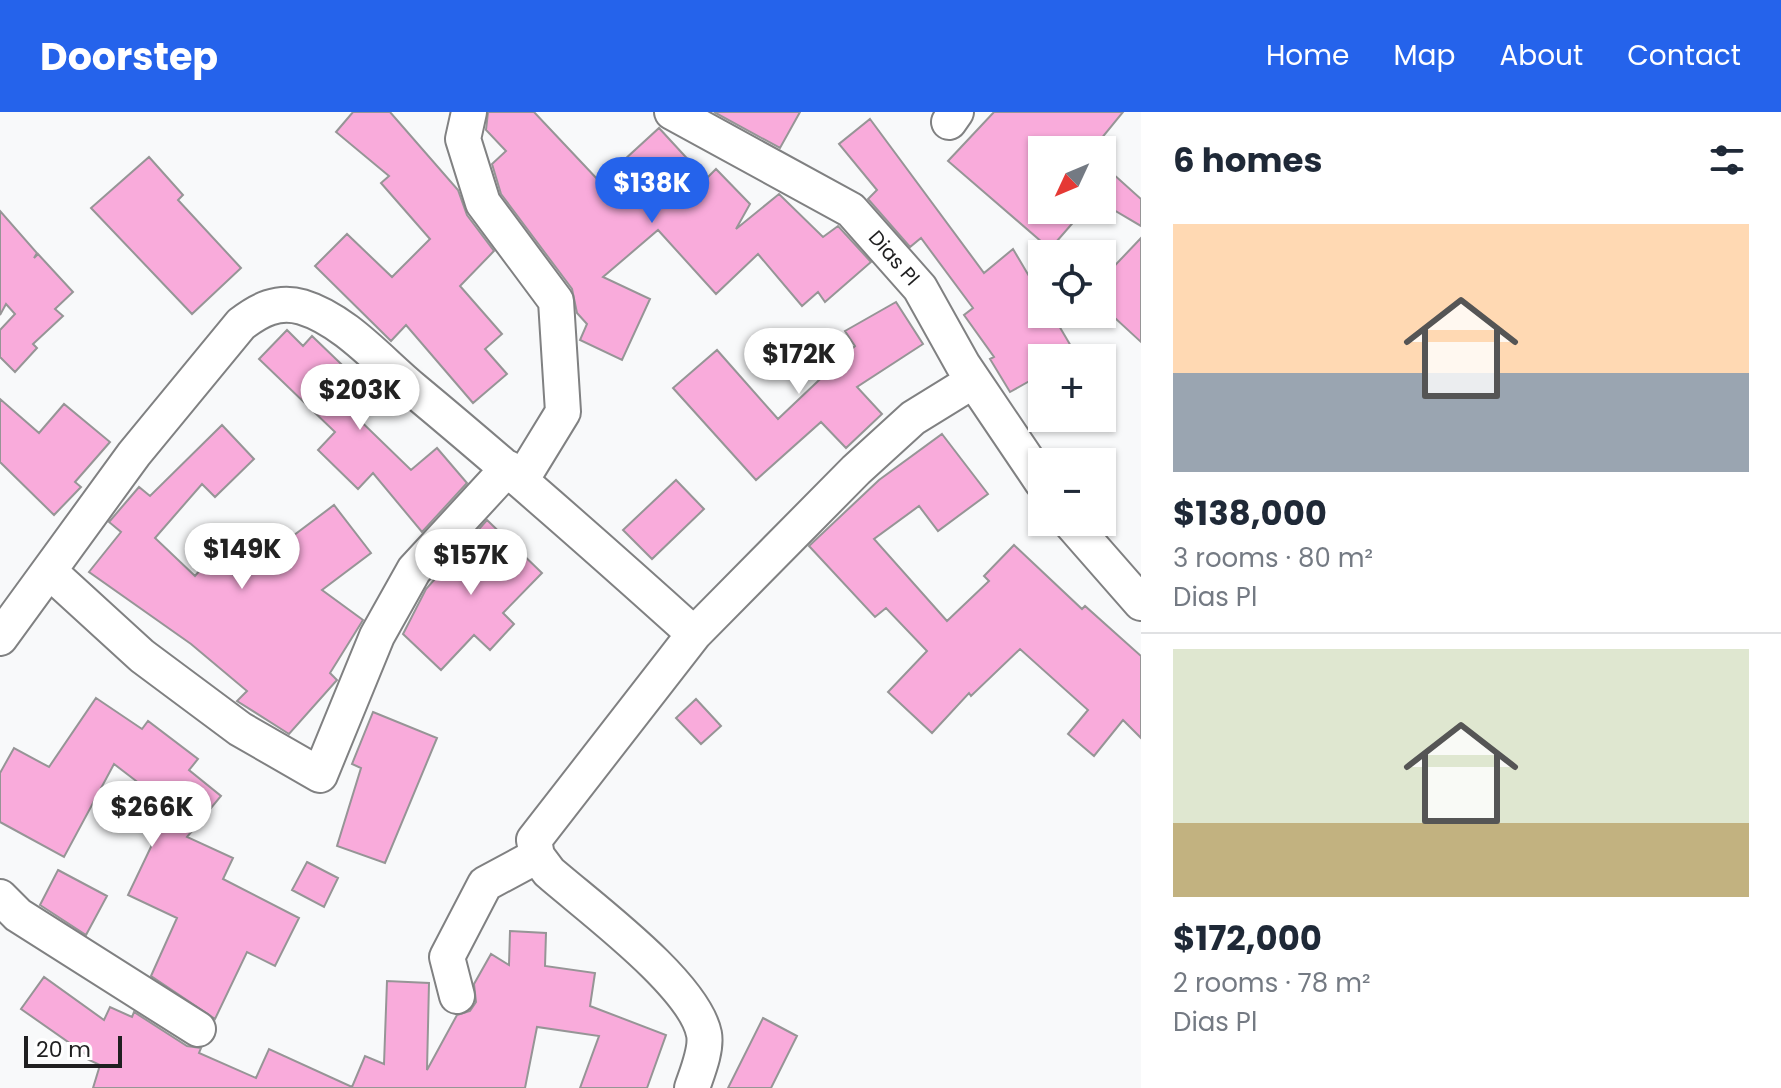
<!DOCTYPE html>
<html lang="en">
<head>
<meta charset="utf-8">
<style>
  body { margin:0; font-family:Poppins,sans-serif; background:#f2f2f3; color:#1f2937; height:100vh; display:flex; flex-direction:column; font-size:30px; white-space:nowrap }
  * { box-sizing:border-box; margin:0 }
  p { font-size:26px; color:#747a83 }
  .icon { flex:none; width:44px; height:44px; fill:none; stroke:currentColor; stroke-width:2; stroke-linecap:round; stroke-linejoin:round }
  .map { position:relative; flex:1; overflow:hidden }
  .side { display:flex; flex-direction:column; background:#fff; width:640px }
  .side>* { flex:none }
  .needle { width:52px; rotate:226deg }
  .controls { position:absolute; left:1028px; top:24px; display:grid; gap:16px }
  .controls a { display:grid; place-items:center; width:88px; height:88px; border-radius:0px; background:#fff; box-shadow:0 2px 6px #0004; font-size:40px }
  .scale { position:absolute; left:24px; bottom:20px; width:98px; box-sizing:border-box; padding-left:8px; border:4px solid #1f1f20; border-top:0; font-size:22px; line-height:28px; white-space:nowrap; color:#1f1f20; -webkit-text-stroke:6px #fff; paint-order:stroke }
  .price { position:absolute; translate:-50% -68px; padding:0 18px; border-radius:28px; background:#fff; color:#222; font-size:26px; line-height:52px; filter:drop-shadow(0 2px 4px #0008) }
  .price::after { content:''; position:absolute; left:50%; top:48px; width:24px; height:18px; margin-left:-12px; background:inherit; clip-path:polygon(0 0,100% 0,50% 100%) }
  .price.current { background:#2563eb; color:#fff }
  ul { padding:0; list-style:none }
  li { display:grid; align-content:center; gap:16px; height:424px; padding:0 32px }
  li+li { border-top:2px solid #e0e1e3 }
  li span { display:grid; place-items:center; height:248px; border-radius:0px; color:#555 }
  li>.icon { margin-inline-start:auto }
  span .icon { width:144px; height:144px; fill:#fffc; stroke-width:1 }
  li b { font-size:34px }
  h2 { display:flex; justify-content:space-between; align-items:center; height:96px; padding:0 32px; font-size:34px }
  header { display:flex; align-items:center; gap:48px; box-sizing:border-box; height:112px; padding:0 40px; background:#2563eb; color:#fff }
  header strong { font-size:38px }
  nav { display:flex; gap:44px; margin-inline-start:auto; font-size:28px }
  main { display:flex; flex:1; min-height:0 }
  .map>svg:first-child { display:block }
  .building { fill:#f9abdb; stroke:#969596; stroke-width:2 }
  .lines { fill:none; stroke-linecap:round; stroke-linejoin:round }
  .minor-casing { stroke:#808182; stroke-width:38 }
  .minor { stroke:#fff; stroke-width:34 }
  .labels { text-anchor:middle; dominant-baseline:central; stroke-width:8; stroke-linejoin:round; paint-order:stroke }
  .street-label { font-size:20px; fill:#1f1f20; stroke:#fff }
</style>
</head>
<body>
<header>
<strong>Doorstep</strong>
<nav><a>Home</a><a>Map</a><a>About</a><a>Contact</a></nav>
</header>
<main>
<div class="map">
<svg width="1141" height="976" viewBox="0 0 1141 976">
  <rect width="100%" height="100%" fill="#f8f9fa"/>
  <path class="building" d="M 353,0 L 390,0 L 458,78 L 467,103 L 494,139 L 460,174 L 502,222 L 485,237 L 507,262 L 473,291 L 406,213 L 391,229 L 315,154 L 347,122 L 392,165 L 430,127 L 381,71 L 389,64 L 336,20 Z
    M 488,0 L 534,0 L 600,70 L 659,16 L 706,67 L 716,57 L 750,92 L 736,117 L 779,82 L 823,125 L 838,114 L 871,150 L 825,190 L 818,180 L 802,194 L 758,142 L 716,182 L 658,118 L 603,165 L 650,187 L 622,248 L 580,228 L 587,212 L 577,201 L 572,177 L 501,82 L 492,52 L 506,39 L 486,18 Z
    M 714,0 L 800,0 L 780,36 Z
    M 994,0 L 1123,0 L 1092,38 L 1042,38 L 1042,98 L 1084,98 L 1050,137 L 948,49 Z
    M 870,7 L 984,161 L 1013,137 L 1042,186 L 1042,202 L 1052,202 L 1078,246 L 1042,246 L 1042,262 L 1010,280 L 990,247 L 994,245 L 964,203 L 973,196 L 921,126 L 910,135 L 868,87 L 877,78 L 839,32 Z
    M 149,45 L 183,83 L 178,88 L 241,156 L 192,202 L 91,96 Z
    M 1102,52 L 1141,87 L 1141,114 L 1102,91 Z
    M 0,99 L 37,141 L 34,146 L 38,142 L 73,180 L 55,197 L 63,204 L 33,232 L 37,236 L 15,260 L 0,245 L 0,218 L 15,202 L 6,192 L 0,203 Z
    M 1141,126 L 1141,230 L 1102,194 L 1102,167 Z
    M 896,190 L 923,232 L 857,275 L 882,302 L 846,336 L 821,310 L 756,368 L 673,276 L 717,238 L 778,307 L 855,234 L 845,219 Z
    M 287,218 L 303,234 L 312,224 L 363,273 L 344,293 L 411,358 L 437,336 L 467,371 L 422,420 L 373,361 L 358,377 L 318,338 L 335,320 L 259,247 Z
    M 0,287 L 39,321 L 64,292 L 110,330 L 75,370 L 81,375 L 54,403 L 0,350 Z
    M 222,313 L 254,347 L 215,385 L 202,372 L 155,426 L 195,464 L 212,444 L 237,466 L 334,393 L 371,441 L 322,478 L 363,508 L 330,561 L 337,568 L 289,622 L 237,589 L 247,579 L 191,532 L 89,460 L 121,420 L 109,410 L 139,375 L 150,384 Z
    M 942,322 L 988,382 L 938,419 L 919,394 L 874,427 L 947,509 L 989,469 L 984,464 L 1014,433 L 1082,497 L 1085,494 L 1141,544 L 1141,626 L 1123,608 L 1094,644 L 1068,622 L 1088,598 L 1020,537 L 971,584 L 969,581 L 932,621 L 888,580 L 927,539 L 886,496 L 875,505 L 809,434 L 879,368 Z
    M 676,368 L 704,397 L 652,447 L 623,418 Z
    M 487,408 L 542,461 L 503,501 L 514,512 L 490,538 L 474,523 L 441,558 L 403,522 L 426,477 Z
    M 96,586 L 142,617 L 148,609 L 198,647 L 189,658 L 221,684 L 187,725 L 233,746 L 223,767 L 299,806 L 275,854 L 247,840 L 215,907 L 151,864 L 177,806 L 128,783 L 170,695 L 114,652 L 64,745 L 0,710 L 0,661 L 14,636 L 49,655 Z
    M 696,587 L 721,614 L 701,632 L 676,606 Z
    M 373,600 L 437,626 L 385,751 L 337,734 L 361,656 L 352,652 Z
    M 307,750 L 338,766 L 324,795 L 292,778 Z
    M 58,758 L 107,784 L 86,823 L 40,793 Z
    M 510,819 L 546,821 L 545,854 L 595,861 L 590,894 L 666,923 L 647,976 L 580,976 L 599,924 L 537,915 L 525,976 L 93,976 L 100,953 L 87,947 L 88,944 L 21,897 L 44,865 L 104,908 L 110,895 L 132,905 L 134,900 L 187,934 L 201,936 L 199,941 L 256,966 L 269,937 L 352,975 L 365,944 L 384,952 L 387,869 L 429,871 L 427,958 L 457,903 L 470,899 L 476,890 L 474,872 L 491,842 L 509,853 Z
    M 763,906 L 797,924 L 771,976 L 728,976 Z"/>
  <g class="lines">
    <g class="minor-casing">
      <path id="minor" d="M 469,0 L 463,27 L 483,91 L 556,189 L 563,300 L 522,367
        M 672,0 L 851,98 L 920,176 L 963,253 L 1042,370
        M 949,10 L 956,0
        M 1070,410 L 1141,491
        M 49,459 L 142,544 L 240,617 L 320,663 L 377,524 L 414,458 L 508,356
        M 0,526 L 134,342 L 241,212 C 259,198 278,188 302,195 C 345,208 380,250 414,278 C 509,357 602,439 694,522
        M 0,785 L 18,803 L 198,917
        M 457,884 L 447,845 L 485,772 L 537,744
        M 692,976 C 697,961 707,938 704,922 C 694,872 589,795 549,760 L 537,744 L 534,728 L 694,522 L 856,358 L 913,306 L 973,269"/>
    </g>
    <use href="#minor" class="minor"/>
  </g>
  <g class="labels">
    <g class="street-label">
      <text transform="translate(894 146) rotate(49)">Dias Pl</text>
    </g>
  </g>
</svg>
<div class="controls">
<a><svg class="needle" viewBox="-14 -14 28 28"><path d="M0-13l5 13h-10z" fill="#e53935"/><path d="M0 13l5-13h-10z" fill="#747a83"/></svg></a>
<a><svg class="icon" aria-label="locate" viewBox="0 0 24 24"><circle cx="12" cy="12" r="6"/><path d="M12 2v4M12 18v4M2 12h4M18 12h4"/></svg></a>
<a>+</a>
<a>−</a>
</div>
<div class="scale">20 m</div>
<b class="price current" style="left:652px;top:113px">$138K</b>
<b class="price" style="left:799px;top:284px">$172K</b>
<b class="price" style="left:360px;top:320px">$203K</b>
<b class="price" style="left:242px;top:479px">$149K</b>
<b class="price" style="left:471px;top:485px">$157K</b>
<b class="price" style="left:152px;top:737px">$266K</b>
</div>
<section class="side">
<h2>6 homes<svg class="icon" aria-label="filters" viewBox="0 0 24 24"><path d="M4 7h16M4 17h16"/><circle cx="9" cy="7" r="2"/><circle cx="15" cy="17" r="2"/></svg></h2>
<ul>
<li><span style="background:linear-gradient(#ffd9b3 60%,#9aa5b1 0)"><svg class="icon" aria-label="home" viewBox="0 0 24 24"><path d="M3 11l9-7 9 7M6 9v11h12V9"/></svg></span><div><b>$138,000</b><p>3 rooms · 80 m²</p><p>Dias Pl</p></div></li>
<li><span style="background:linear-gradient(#dfe7d0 70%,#c2b280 0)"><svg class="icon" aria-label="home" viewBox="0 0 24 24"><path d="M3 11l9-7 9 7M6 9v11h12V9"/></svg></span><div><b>$172,000</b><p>2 rooms · 78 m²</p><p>Dias Pl</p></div></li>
</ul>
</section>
</main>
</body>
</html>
